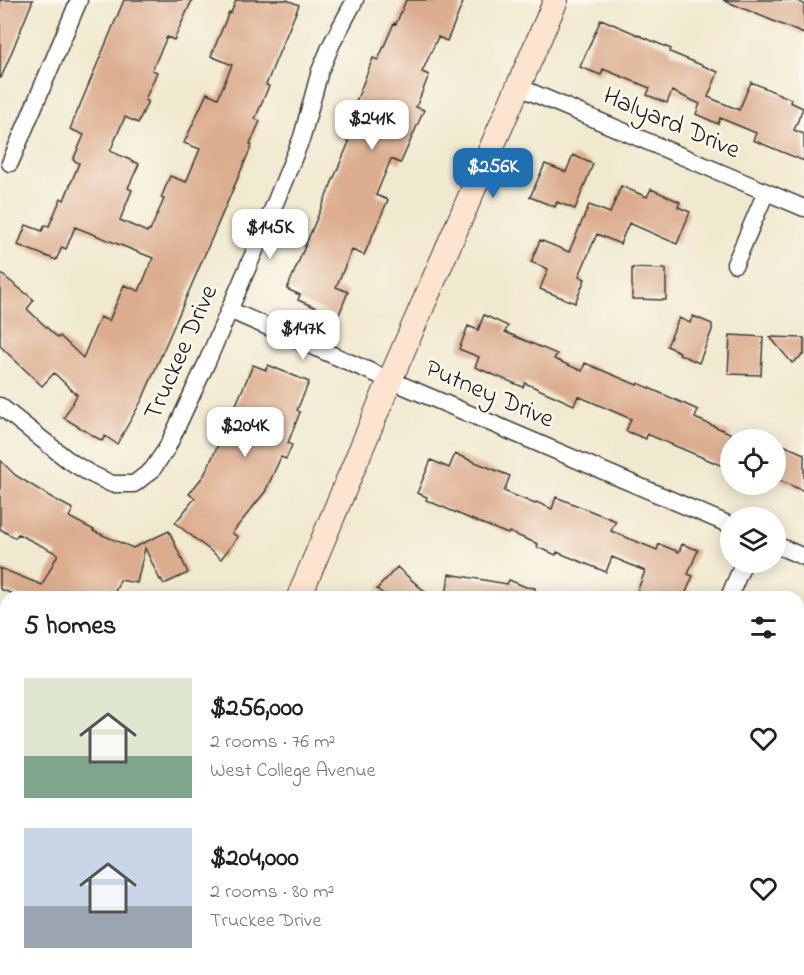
<!DOCTYPE html>
<html lang="en">
<head>
<meta charset="utf-8">
<style>
  body { margin:0; font-family:"Indie Flower",sans-serif; background:#f6f6f6; color:#222; height:100vh; display:flex; flex-direction:column; font-size:22px; white-space:nowrap }
  * { box-sizing:border-box; margin:0 }
  p { font-size:20px; color:#767676 }
  .icon { flex:none; width:33px; height:33px; fill:none; stroke:currentColor; stroke-width:2; stroke-linecap:round; stroke-linejoin:round }
  .map { position:relative; flex:1; overflow:hidden }
  .drawer { position:absolute; left:0px; top:591px; width:804px; height:384px; display:flex; flex-direction:column; background:#fff; border-radius:18px 18px 0 0; box-shadow:0 3px 15px #0003 }
  .drawer>* { flex:none }
  .fabs { position:absolute; left:720px; top:429px; display:grid; gap:12px }
  .fabs a { display:grid; place-items:center; width:66px; height:66px; border-radius:50%; background:#fff; box-shadow:0 3px 15px #0003; font-size:30px }
  .price { position:absolute; translate:-50% -51px; padding:0 14px; border-radius:12px; background:#fff; color:#222; font-size:20px; line-height:39px; filter:drop-shadow(0 2px 3px #0008) }
  .price::after { content:''; position:absolute; left:50%; top:36px; width:18px; height:14px; margin-left:-9px; background:inherit; clip-path:polygon(0 0,100% 0,50% 100%) }
  .price.active { background:#1f6fb2; color:#fff }
  ul { padding:0; list-style:none }
  li { display:flex; align-items:center; gap:18px; height:150px; padding:0 24px }
  li span { display:grid; place-items:center; flex:none; width:168px; height:120px; border-radius:0px; color:#555 }
  li>.icon { margin-inline-start:auto }
  span .icon { width:72px; height:72px; fill:#fffc; stroke-width:1 }
  li b { font-size:26px }
  h2 { display:flex; justify-content:space-between; align-items:center; height:72px; padding:0 24px; font-size:26px }
  .map>svg:first-child { display:block }
  .building { fill:#dbac8d }
  .lines { fill:none; stroke-linecap:round; stroke-linejoin:round }
  .lane-casing { stroke:#3c3b37; stroke-width:10 }
  .street-casing { stroke:#3c3b37; stroke-width:19 }
  .secondary-casing { stroke:#3c3b37; stroke-width:26 }
  .lane { stroke:#fff; stroke-width:8 }
  .street { stroke:#fff; stroke-width:16 }
  .secondary { stroke:#fde4d0; stroke-width:24 }
  .labels { text-anchor:middle; dominant-baseline:central; stroke-width:5; stroke-linejoin:round; paint-order:stroke }
  .street-label { font-size:26px; fill:#1c1c1c; stroke:#fbf7ec }
</style>
</head>
<body>
<div class="map">
<svg width="804" height="975" viewBox="0 0 804 975">
  <rect width="100%" height="100%" fill="#fbf7ec"/>
  <filter id="ink" filterUnits="userSpaceOnUse"><feTurbulence type="fractalNoise" baseFrequency=".0167" numOctaves="2"/><feDisplacementMap in="SourceGraphic" scale="12" xChannelSelector="R" yChannelSelector="G"/><feConvolveMatrix kernelMatrix="1 2 1 2 8 2 1 2 1" color-interpolation-filters="sRGB"/></filter>
  <filter id="wash" filterUnits="userSpaceOnUse"><feTurbulence type="fractalNoise" baseFrequency=".008" numOctaves="4" result="noise"/><feDisplacementMap in="SourceGraphic" scale="24" xChannelSelector="R" yChannelSelector="G"/><feGaussianBlur stdDeviation="1.35" result="paint"/><feColorMatrix in="noise" values="0 0 0 0 0 0 0 0 0 0 0 0 0 0 0 0 0 1.4 0 .05"/><feComposite in="paint" operator="in"/></filter>
  <g filter="url(#wash)">
    <rect width="100%" height="100%" fill="#f1e9cf"/>
    <g id="blocks">
      <path class="building" d="M 0,0 L 33,0 L 1,78 L 0,78 Z
        M 124,0 L 192,0 L 174,40 L 167,37 L 152,70 L 157,72 L 145,100 L 148,101 L 138,123 L 125,117 L 110,151 L 139,164 L 128,188 L 132,190 L 120,220 L 147,232 L 148,230 L 150,231 L 164,199 L 161,198 L 170,176 L 186,182 L 200,149 L 184,143 L 207,93 L 218,98 L 232,65 L 211,56 L 229,12 L 231,13 L 236,0 L 287,0 L 299,5 L 276,60 L 266,85 L 269,86 L 255,119 L 260,121 L 250,144 L 252,145 L 142,400 L 117,444 L 105,436 L 102,441 L 64,418 L 77,395 L 54,373 L 42,386 L 0,346 L 0,273 L 34,300 L 27,309 L 58,338 L 60,336 L 83,358 L 100,317 L 109,321 L 124,285 L 139,291 L 153,258 L 75,227 L 66,249 L 62,247 L 56,260 L 18,245 L 26,225 L 42,231 L 45,225 L 49,226 L 61,198 L 64,200 L 79,163 L 73,160 L 84,135 L 70,129 Z
        M 406,0 L 464,0 L 447,41 L 438,37 L 422,72 L 429,75 L 416,107 L 424,110 L 401,162 L 400,163 L 391,159 L 376,195 L 388,200 L 377,225 L 364,255 L 352,250 L 336,287 L 348,292 L 338,317 L 298,300 L 300,295 L 287,289 L 349,142 L 346,140 L 361,106 L 355,104 L 373,58 L 378,60 L 394,23 L 396,24 Z
        M 723,0 L 795,0 L 804,4 L 804,34 Z
        M 601,19 L 671,49 L 670,52 L 718,72 L 708,97 L 739,110 L 751,82 L 791,99 L 790,102 L 803,108 L 794,130 L 804,134 L 804,161 L 753,140 L 756,133 L 720,118 L 718,124 L 696,114 L 700,104 L 672,91 L 667,103 L 647,95 L 650,88 L 603,69 L 601,75 L 580,67 Z
        M 573,155 L 593,164 L 575,209 L 557,202 L 555,207 L 530,197 L 545,164 L 566,172 Z
        M 621,186 L 647,197 L 651,189 L 680,202 L 678,207 L 690,212 L 677,244 L 629,223 L 620,244 L 597,234 L 579,276 L 585,279 L 575,303 L 540,289 L 548,269 L 531,262 L 540,240 L 569,252 L 589,205 L 610,213 Z
        M 632,268 L 666,269 L 666,300 L 632,299 Z
        M 484,315 L 508,326 L 505,332 L 557,354 L 554,359 L 582,371 L 585,363 L 637,385 L 638,383 L 698,410 L 695,418 L 730,433 L 730,469 L 647,434 L 646,439 L 626,431 L 631,419 L 578,396 L 574,405 L 525,383 L 523,387 L 475,367 L 479,357 L 459,349 L 468,326 L 478,330 Z
        M 693,316 L 712,324 L 712,330 L 699,363 L 679,354 L 680,352 L 667,346 L 679,318 L 690,323 Z
        M 730,335 L 763,337 L 761,375 L 728,374 Z
        M 770,337 L 804,338 L 804,354 L 792,363 Z
        M 253,365 L 266,370 L 268,365 L 309,382 L 297,410 L 300,412 L 288,443 L 292,445 L 286,459 L 281,457 L 265,492 L 232,533 L 238,537 L 221,559 L 175,523 L 195,498 L 189,494 L 204,475 L 219,443 L 221,444 L 237,408 L 235,407 Z
        M 781,444 L 804,454 L 804,491 L 776,479 L 776,445 L 780,447 Z
        M 455,454 L 510,476 L 504,491 L 535,504 L 536,502 L 552,509 L 556,497 L 616,521 L 611,531 L 657,550 L 659,544 L 679,552 L 682,544 L 698,550 L 688,574 L 693,576 L 684,597 L 635,597 L 645,571 L 612,557 L 606,572 L 557,552 L 556,555 L 537,547 L 538,544 L 509,532 L 508,534 L 473,520 L 426,500 L 427,497 L 417,493 L 431,460 L 449,468 Z
        M 0,460 L 15,475 L 54,499 L 73,509 L 69,517 L 94,530 L 93,531 L 133,548 L 169,531 L 188,573 L 164,584 L 161,579 L 160,580 L 145,548 L 137,583 L 120,580 L 113,597 L 21,597 L 0,589 L 0,568 L 42,585 L 58,554 L 18,534 L 15,538 L 0,529 Z
        M 397,567 L 431,597 L 387,597 L 377,589 Z
        M 449,574 L 507,584 L 509,580 L 526,587 L 535,588 L 535,591 L 550,597 L 446,597 Z"/>
    </g>
  </g>
  <g filter="url(#ink)">
    <use href="#blocks" fill-opacity="0" stroke="#3c3b37" stroke-width="1.5"/>
    <g class="lines">
      <g class="lane-casing">
        <path id="lane" d="M 0,687 L 6,689"/>
      </g>
      <g class="street-casing">
        <path id="street" d="M 519,87 L 804,208
          M 10,163 L 79,0
          M 735,264 L 766,192
          M 229,310 L 390,380 L 730,525
          M 0,406 L 68,460 L 89,473 L 112,484 L 134,484 L 152,470 L 167,448 L 207,362 L 271,213 L 302,137 L 320,71 L 332,43 L 355,0
          M 776,545 L 804,557
          M 729,597 L 744,562
          M 798,955 L 804,941
          M 277,969 L 291,975
          M 319,975 L 322,969
          M 556,975 L 559,969
          M 789,975 L 792,969"/>
      </g>
      <g class="secondary-casing">
        <path id="secondary" d="M 299,597 L 390,380 L 556,0
          M 133,975 L 136,969"/>
      </g>
      <use href="#lane" class="lane"/>
      <use href="#street" class="street"/>
      <use href="#secondary" class="secondary"/>
    </g>
  </g>
  <g class="labels">
    <g class="street-label">
      <text transform="translate(671 124) rotate(23)">Halyard Drive</text>
      <text transform="translate(182 353) rotate(-66)">Truckee Drive</text>
      <text transform="translate(489 395) rotate(23)">Putney Drive</text>
    </g>
  </g>
</svg>
<div class="fabs">
<a><svg class="icon" aria-label="locate" viewBox="0 0 24 24"><circle cx="12" cy="12" r="6"/><path d="M12 2v4M12 18v4M2 12h4M18 12h4"/></svg></a>
<a><svg class="icon" aria-label="layers" viewBox="0 0 24 24"><path d="M12 4l9 5-9 5-9-5zM3 14l9 5 9-5"/></svg></a>
</div>
<b class="price" style="left:372px;top:151px">$241K</b>
<b class="price active" style="left:493px;top:199px">$256K</b>
<b class="price" style="left:270px;top:260px">$145K</b>
<b class="price" style="left:303px;top:361px">$147K</b>
<b class="price" style="left:245px;top:458px">$204K</b>
<section class="drawer">
<h2>5 homes<svg class="icon" aria-label="filters" viewBox="0 0 24 24"><path d="M4 7h16M4 17h16"/><circle cx="9" cy="7" r="2"/><circle cx="15" cy="17" r="2"/></svg></h2>
<ul>
<li><span style="background:linear-gradient(#dfe7d0 65%,#7fa58c 0)"><svg class="icon" aria-label="home" viewBox="0 0 24 24"><path d="M3 11l9-7 9 7M6 9v11h12V9"/></svg></span><div><b>$256,000</b><p>2 rooms · 76 m²</p><p>West College Avenue</p></div><svg class="icon" aria-label="heart" viewBox="0 0 24 24"><path d="M12 20l-8-8c-3-5 5-10 8-4 3-6 11-1 8 4z"/></svg></li>
<li><span style="background:linear-gradient(#c9d6e8 65%,#9aa5b1 0)"><svg class="icon" aria-label="home" viewBox="0 0 24 24"><path d="M3 11l9-7 9 7M6 9v11h12V9"/></svg></span><div><b>$204,000</b><p>2 rooms · 80 m²</p><p>Truckee Drive</p></div><svg class="icon" aria-label="heart" viewBox="0 0 24 24"><path d="M12 20l-8-8c-3-5 5-10 8-4 3-6 11-1 8 4z"/></svg></li>
</ul>
</section>
</div>
</body>
</html>
